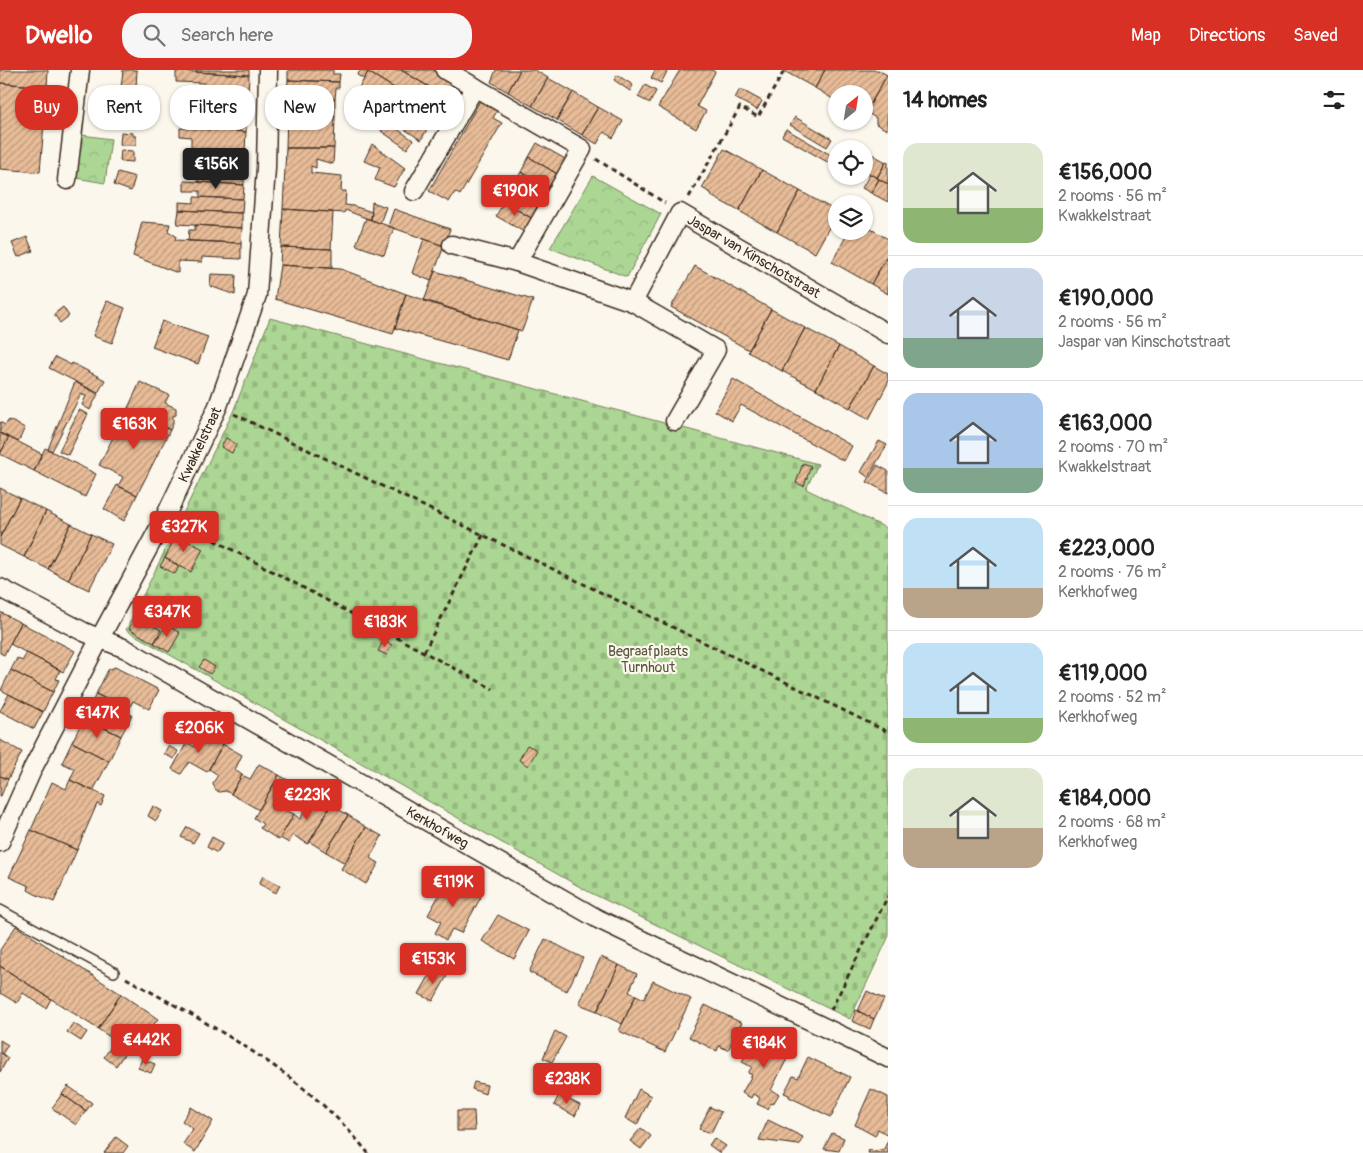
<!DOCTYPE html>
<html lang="en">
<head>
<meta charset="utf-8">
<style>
  body { margin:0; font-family:Pangolin,sans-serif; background:#f6f6f6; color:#222; height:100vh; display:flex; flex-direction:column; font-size:19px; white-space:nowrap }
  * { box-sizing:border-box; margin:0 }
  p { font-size:16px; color:#767676 }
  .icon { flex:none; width:28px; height:28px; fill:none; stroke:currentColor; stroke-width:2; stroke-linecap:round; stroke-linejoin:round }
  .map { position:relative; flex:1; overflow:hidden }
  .details { display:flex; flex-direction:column; background:#fff; width:475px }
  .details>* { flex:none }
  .top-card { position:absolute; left:15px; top:15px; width:475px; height:45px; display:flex; gap:10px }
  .needle { width:32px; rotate:30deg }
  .tools { position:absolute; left:828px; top:15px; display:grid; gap:10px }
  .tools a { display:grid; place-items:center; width:45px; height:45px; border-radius:50%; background:#fff; box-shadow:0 1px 4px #0004; font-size:25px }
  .price { position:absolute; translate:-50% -42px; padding:0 11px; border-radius:5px; background:#d93025; color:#fff; font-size:16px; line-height:32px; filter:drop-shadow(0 1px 2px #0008) }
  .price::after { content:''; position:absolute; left:50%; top:30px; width:15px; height:11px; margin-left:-8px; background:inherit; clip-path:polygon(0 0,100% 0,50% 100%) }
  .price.active { background:#222; color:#fff }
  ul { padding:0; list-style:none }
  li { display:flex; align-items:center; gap:15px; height:125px; padding:0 15px }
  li+li { border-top:1px solid #e0e0e0 }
  li span { display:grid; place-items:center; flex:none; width:140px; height:100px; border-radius:15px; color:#555 }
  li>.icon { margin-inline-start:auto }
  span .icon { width:60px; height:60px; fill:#fffc; stroke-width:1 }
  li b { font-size:21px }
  h2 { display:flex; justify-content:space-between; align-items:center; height:60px; padding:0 15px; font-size:21px }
  .pill { padding:0 18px; border-radius:20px; background:#fff; box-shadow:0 1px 4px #0004; font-size:18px; line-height:45px }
  .pill.active { background:#d93025; color:#fff }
  header { display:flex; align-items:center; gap:30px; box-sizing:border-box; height:70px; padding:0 25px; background:#d93025; color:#fff }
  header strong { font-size:24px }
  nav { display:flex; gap:28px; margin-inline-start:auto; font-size:18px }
  .search { width:350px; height:45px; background:#f6f6f6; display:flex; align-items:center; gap:12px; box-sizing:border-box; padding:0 18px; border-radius:20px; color:#767676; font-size:19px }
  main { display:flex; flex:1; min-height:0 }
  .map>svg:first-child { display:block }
  .cemetery { fill:url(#cemetery-stones); stroke:#748059 }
  .park { fill:url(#park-crowns); stroke:#748059 }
  .building { fill:url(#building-hatch); stroke:#3b2a1e }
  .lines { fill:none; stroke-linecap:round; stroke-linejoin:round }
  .service-casing { stroke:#3b2a1e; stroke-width:12 }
  .minor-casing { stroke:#3b2a1e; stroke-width:21 }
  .path { stroke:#3b2a1e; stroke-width:3; stroke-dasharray:5 4; stroke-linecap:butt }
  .service { stroke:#fbf7ec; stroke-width:9 }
  .minor { stroke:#fbf7ec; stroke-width:18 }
  .labels { text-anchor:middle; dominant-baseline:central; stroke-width:4.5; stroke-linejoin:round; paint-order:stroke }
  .street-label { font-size:14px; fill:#3b2a1e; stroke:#fbf7ec }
  .park-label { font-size:14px; fill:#57553c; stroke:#fbf7ec }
</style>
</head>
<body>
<header>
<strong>Dwello</strong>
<div class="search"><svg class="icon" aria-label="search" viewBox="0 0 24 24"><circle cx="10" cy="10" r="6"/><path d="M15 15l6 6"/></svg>Search here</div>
<nav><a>Map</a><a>Directions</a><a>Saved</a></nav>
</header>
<main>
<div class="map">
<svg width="888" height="1083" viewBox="0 0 888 1083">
  <defs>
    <pattern id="cemetery-stones" width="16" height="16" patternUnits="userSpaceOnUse" patternTransform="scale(1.25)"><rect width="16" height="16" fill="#acd694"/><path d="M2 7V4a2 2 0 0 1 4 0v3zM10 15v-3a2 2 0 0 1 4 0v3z" fill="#95b87f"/></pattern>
    <pattern id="park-crowns" width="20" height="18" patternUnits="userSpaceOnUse" patternTransform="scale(1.25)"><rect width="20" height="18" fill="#acd694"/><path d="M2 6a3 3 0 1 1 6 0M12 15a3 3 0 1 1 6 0" fill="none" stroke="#95b87f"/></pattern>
    <pattern id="building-hatch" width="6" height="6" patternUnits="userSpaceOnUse" patternTransform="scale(1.25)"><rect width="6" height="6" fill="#e8bc98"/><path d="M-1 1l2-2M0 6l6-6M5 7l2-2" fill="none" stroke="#bd997b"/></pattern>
  </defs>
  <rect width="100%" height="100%" fill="#fbf7ec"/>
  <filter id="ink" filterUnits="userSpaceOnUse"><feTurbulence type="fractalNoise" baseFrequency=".02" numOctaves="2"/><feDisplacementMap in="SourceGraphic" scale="10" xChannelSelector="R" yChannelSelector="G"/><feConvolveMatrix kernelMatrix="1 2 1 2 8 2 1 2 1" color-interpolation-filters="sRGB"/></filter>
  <g filter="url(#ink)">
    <path class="cemetery" d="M 270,248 L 818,394 L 806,419 L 888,459 L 888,868 L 850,949 L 589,822 L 126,560 L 233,342 Z"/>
    <path class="park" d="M 82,65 L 111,69 L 105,113 L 76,108 Z
      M 593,106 L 661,144 L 627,207 L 550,178 Z"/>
    <path class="building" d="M 0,0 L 48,0 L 47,17 L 0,13 Z
      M 123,0 L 137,0 L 136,18 L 121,18 Z
      M 196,0 L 249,0 L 249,5 L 196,2 Z
      M 288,0 L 333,0 L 333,4 L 340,4 L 339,12 L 288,10 Z
      M 361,0 L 368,2 L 364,9 L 357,5 Z
      M 365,0 L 401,0 L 446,27 L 436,44 Z
      M 401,0 L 433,0 L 455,12 L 446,27 Z
      M 496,0 L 520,0 L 508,22 L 491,12 Z
      M 520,0 L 535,0 L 548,8 L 532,36 L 508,22 Z
      M 655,0 L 668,0 L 661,13 L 651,8 Z
      M 680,0 L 712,0 L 715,2 L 697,36 L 706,41 L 696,59 L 658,37 Z
      M 782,0 L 825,0 L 815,18 Z
      M 825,0 L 878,0 L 887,5 L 864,46 L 864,24 L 836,24 L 836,31 L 815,18 Z
      M 176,1 L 249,5 L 248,24 L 217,22 L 217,16 L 204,16 L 204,13 L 176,12 Z
      M 368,2 L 436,44 L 421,70 L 354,26 Z
      M 617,5 L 633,15 L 630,21 L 614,10 Z
      M 887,5 L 888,5 L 887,60 L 876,54 L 876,48 L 866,42 Z
      M 548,8 L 573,22 L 557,50 L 532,36 Z
      M 288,10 L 339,12 L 339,18 L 336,18 L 335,29 L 287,28 Z
      M 0,13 L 47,17 L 40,102 L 0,99 Z
      M 645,15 L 656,21 L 650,33 L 638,27 Z
      M 121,18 L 132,18 L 131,37 L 120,36 Z
      M 740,19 L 762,31 L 757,40 L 735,28 Z
      M 197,21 L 248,24 L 247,43 L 197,40 Z
      M 573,22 L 598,37 L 582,65 L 557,50 Z
      M 287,28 L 335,29 L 335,47 L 287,43 Z
      M 481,29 L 498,39 L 493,48 L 502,53 L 460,125 L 455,122 L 449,132 L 429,121 Z
      M 598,37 L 623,51 L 613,68 L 604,62 L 597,74 L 582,65 Z
      M 190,40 L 247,43 L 246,62 L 197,59 L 197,49 L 189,49 Z
      M 287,43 L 335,47 L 334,78 L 286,78 Z
      M 795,47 L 832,69 L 827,77 L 790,55 Z
      M 387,52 L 413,70 L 407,79 L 381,61 Z
      M 180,58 L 246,62 L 245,81 L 191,78 L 191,67 L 180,66 Z
      M 786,59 L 836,88 L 836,97 L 782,66 Z
      M 121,62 L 133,63 L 133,66 L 136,66 L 136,75 L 120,75 Z
      M 849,72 L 861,79 L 846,79 Z
      M 537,73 L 567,90 L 559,105 L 529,87 Z
      M 372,74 L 405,98 L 394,117 L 375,110 L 380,97 L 364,91 Z
      M 286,78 L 334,78 L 333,94 L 316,89 L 316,98 L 311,96 L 311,103 L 342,106 L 341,121 L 346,121 L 345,135 L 353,136 L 372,142 L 371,150 L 345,140 L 344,143 L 283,139 Z
      M 200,79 L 245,81 L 244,100 L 199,98 Z
      M 724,79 L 762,100 L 739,141 L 711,126 L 712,124 L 702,118 Z
      M 121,80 L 133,81 L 133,92 L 120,91 Z
      M 864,80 L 886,92 L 877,108 L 864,100 Z
      M 529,87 L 559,105 L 551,119 L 521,102 Z
      M 886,91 L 888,92 L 888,114 L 877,108 Z
      M 199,98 L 244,100 L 244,115 L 198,112 Z
      M 762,100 L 800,121 L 777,162 L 739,141 Z
      M 118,102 L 135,107 L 131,121 L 114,115 Z
      M 521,102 L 551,119 L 542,134 L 512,117 Z
      M 870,104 L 879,109 L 871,123 L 862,118 Z
      M 879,109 L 888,114 L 888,132 L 871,123 Z
      M 184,111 L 244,115 L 243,129 L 200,127 L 200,121 L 184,121 Z
      M 512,117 L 542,134 L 533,149 L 504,132 Z
      M 800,121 L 836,141 L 836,145 L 815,183 L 777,162 Z
      M 194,127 L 243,129 L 242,143 L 179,140 L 179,132 L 194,133 Z
      M 372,132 L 386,137 L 380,153 L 371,150 Z
      M 504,132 L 533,149 L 526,163 L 496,146 Z
      M 283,139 L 333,142 L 331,179 L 281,177 Z
      M 394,139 L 450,159 L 444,176 L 388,156 Z
      M 179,140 L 242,143 L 242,158 L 177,154 Z
      M 366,148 L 394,158 L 384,185 L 356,175 Z
      M 142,152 L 170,154 L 168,161 L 176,166 L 175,170 L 241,173 L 241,189 L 202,187 L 202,192 L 178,191 L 178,203 L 133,186 Z
      M 195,155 L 242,158 L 241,173 L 188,171 L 189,160 L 195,160 Z
      M 864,155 L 888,169 L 888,185 L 871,214 L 832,192 L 849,161 L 864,161 Z
      M 27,167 L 33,181 L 18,187 L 12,173 Z
      M 424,169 L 444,176 L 431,211 L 412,203 Z
      M 281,177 L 332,179 L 332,198 L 280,195 Z
      M 888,185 L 888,224 L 871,214 Z
      M 280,195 L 341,199 L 406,224 L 393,264 L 275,229 Z
      M 695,196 L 771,239 L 749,280 L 671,237 Z
      M 435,201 L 533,230 L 522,261 L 424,231 Z
      M 211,204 L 236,205 L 235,225 L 210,216 Z
      M 406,224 L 518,260 L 508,290 L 395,258 Z
      M 107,231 L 125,238 L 112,273 L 93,266 Z
      M 63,237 L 69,246 L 60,253 L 54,244 Z
      M 771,239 L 805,258 L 782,301 L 748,282 Z
      M 162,251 L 208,267 L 198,294 L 152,277 Z
      M 805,258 L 839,276 L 816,319 L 782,301 Z
      M 839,276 L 874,296 L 850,338 L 816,319 Z
      M 55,287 L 71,295 L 72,293 L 105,310 L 98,323 L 49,298 Z
      M 874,296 L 888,304 L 888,313 L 869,349 L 850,338 Z
      M 733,309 L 852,376 L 844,391 L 741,335 L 732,351 L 715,341 Z
      M 75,312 L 98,324 L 90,340 L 82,335 L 86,326 L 81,324 L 52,381 L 48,379 Z
      M 140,312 L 169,325 L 165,333 L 176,338 L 176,345 L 173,346 L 173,353 L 170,360 L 128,338 Z
      M 128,338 L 170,360 L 137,425 L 118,416 L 123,407 L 99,395 Z
      M 79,340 L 88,344 L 68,385 L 59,381 Z
      M 9,350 L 25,358 L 18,372 L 0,363 L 0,352 L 5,355 Z
      M 0,363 L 9,367 L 0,384 Z
      M 9,367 L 42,384 L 34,401 L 0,384 Z
      M 226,368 L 236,374 L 232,383 L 221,377 Z
      M 879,371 L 887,375 L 868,407 L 861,402 Z
      M 45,378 L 96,404 L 85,427 L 34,401 Z
      M 803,393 L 811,396 L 804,416 L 796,413 Z
      M 877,395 L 888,401 L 888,423 L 867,412 Z
      M 117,415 L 137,425 L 124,451 L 104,439 Z
      M 0,418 L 20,428 L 0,467 Z
      M 20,428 L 46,441 L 24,487 L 0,475 L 0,467 Z
      M 46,441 L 71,454 L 48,499 L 24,487 Z
      M 71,454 L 91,464 L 68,510 L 48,499 Z
      M 91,464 L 112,474 L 89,520 L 68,510 Z
      M 176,465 L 203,479 L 191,502 L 165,488 Z
      M 165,488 L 179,496 L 175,504 L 160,496 Z
      M 0,542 L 21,553 L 4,585 L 0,583 Z
      M 135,547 L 161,560 L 154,573 L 129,559 Z
      M 21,553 L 75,581 L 63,602 L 10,574 Z
      M 167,555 L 180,563 L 169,582 L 154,573 Z
      M 383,571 L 392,575 L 387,585 L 378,581 Z
      M 27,583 L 60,600 L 56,609 L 59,610 L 53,622 L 11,600 L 17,588 L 22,591 Z
      M 204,590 L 215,597 L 210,604 L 199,597 Z
      M 115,597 L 159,620 L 149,639 L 133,631 L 128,640 L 96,624 L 108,600 Z
      M 11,600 L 53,622 L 43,642 L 1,620 Z
      M 9,624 L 43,642 L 34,659 L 0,641 Z
      M 96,624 L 128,640 L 127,642 L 132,645 L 121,666 L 84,648 Z
      M 84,648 L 121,666 L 109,691 L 72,672 Z
      M 204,662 L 223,674 L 207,702 L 189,692 L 181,704 L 172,699 L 187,672 L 195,677 Z
      M 0,670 L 22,682 L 8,709 L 0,706 Z
      M 72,672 L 109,691 L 93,721 L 70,710 L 75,699 L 62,693 Z
      M 223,674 L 242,685 L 235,700 L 242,705 L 231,724 L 226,721 L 219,722 L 215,719 L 213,713 L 218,705 L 209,699 Z
      M 527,675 L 537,680 L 528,696 L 519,690 Z
      M 168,676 L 178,681 L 174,689 L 164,684 Z
      M 259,694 L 279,705 L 259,740 L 231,724 L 242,705 L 250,709 Z
      M 279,705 L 298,716 L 285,740 L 294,744 L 279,770 L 260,758 L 263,754 L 254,748 Z
      M 0,706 L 8,709 L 1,726 L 0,726 Z
      M 70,710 L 105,726 L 101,736 L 97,734 L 77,780 L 31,760 L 52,712 L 66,719 Z
      M 314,725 L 331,735 L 308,774 L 293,765 L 289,773 L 280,768 L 294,744 L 300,749 Z
      M 331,735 L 348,745 L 326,782 L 310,772 Z
      M 153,736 L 162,741 L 156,751 L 148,746 Z
      M 348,745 L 366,757 L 345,793 L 326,782 Z
      M 187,757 L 199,763 L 193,773 L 181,767 Z
      M 366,757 L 382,766 L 370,788 L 379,793 L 366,814 L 341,799 Z
      M 31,760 L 77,780 L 54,832 L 35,824 L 28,820 L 29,816 L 9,807 Z
      M 212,767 L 223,773 L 217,783 L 207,777 Z
      M 263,806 L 280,815 L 276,823 L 259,814 Z
      M 448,809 L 481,827 L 461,863 L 452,859 L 446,870 L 435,863 L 441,852 L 428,845 Z
      M 498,845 L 529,861 L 514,889 L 482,871 Z
      M 16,856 L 121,924 L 98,959 L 0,896 L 0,880 Z
      M 545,869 L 583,888 L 567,921 L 529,902 Z
      M 601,887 L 619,895 L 597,941 L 579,934 Z
      M 619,895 L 637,904 L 629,922 L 636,925 L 622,954 L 597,942 Z
      M 0,896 L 51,929 L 46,938 L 23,923 L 17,933 L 0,923 Z
      M 433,899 L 447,906 L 433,931 L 419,924 Z
      M 653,911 L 691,929 L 665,982 L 619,961 L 636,925 L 644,929 Z
      M 867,921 L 884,929 L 874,949 L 858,941 Z
      M 121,924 L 158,949 L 132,982 L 98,959 Z
      M 705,935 L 742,953 L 728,980 L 719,976 L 717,981 L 689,967 Z
      M 856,940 L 874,949 L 870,959 L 852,951 Z
      M 73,953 L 87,962 L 81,971 L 67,962 Z
      M 555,961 L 566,967 L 552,992 L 543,988 Z
      M 757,964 L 791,981 L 771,1020 L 779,1024 L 773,1034 L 771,1033 L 768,1039 L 757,1034 L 760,1028 L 753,1024 L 751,1028 L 742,1023 L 752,1005 L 748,1003 L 752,997 L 742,992 Z
      M 0,970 L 8,975 L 2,984 L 0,982 Z
      M 115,971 L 127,980 L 116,996 L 104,987 Z
      M 0,982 L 8,988 L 0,1002 Z
      M 808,987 L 850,1007 L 831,1047 L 789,1027 L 789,1025 L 784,1023 L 793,1006 L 798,1008 Z
      M 142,989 L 155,994 L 151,1003 L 138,998 Z
      M 474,1012 L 487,1015 L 485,1024 L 472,1019 Z
      M 68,1016 L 92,1033 L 86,1041 L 62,1024 Z
      M 639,1019 L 651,1026 L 637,1055 L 625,1048 Z
      M 871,1019 L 888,1027 L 888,1065 L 878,1059 L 875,1066 L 855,1055 Z
      M 62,1024 L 86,1041 L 76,1055 L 52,1038 Z
      M 559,1025 L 580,1035 L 575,1046 L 554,1035 Z
      M 191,1037 L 213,1051 L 195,1082 L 183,1074 L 193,1059 L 182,1051 Z
      M 710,1037 L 721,1042 L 711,1063 L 699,1059 Z
      M 457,1041 L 474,1041 L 475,1061 L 457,1061 Z
      M 768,1050 L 803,1067 L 799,1075 L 759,1070 Z
      M 641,1058 L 651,1066 L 641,1079 L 630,1071 Z
      M 832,1063 L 844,1068 L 839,1081 L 824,1079 Z
      M 116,1067 L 128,1076 L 123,1083 L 104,1083 Z
      M 714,1068 L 726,1076 L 720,1083 L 709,1075 Z
      M 888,1070 L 888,1083 L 868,1083 L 869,1080 L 876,1081 L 884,1079 Z"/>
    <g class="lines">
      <g class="service-casing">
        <path id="service" d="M 0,840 L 114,902"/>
      </g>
      <g class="minor-casing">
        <g id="minor">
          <path d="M 445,0 L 582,79 L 517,192 L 452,175"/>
          <path d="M 67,110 L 80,0"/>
          <path d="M 414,121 L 475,17"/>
          <path id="s1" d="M 517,192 L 633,232 L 680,143 L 888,264"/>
          <path d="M 633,232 L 716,280 L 675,351"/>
          <path id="s2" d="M 0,518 L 84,562 L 126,579 L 598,849 L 888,988"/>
          <path id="s3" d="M 0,772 L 33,698 L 100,568 L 166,445 L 218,336 L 257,225 L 266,98 L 268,0"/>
        </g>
      </g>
      <path class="path" d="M 596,89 L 665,133
        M 689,127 L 740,37 L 758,47 L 784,1
        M 234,344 L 888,662
        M 182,453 L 493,619
        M 424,582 L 483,465
        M 126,908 C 213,957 304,1002 368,1083
        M 831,940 L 888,826"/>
      <use href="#service" class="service"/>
      <use href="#minor" class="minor"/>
    </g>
  </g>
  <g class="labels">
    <g class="street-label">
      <text stroke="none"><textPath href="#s1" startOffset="309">Jaspar van Kinschotstraat</textPath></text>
      <text stroke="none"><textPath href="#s3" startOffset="445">Kwakkelstraat</textPath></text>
      <text stroke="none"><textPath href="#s2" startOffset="499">Kerkhofweg</textPath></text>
    </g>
    <g class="park-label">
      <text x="648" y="581">Begraafplaats<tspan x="648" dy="16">Turnhout</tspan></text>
    </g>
  </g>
</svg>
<div class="tools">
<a><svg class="needle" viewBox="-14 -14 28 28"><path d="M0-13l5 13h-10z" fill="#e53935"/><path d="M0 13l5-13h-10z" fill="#767676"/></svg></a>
<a><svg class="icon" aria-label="locate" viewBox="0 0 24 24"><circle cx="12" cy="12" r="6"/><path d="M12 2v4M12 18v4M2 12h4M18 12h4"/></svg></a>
<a><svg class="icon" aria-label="layers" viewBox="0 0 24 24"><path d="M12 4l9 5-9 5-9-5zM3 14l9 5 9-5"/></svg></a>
</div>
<b class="price active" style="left:216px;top:120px">€156K</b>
<b class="price" style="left:515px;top:147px">€190K</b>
<b class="price" style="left:134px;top:380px">€163K</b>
<b class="price" style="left:184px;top:483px">€327K</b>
<b class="price" style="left:167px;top:568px">€347K</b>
<b class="price" style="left:385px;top:578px">€183K</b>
<b class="price" style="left:97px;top:669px">€147K</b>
<b class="price" style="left:199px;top:684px">€206K</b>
<b class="price" style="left:307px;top:751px">€223K</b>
<b class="price" style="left:453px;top:838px">€119K</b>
<b class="price" style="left:433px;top:915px">€153K</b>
<b class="price" style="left:146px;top:996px">€442K</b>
<b class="price" style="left:764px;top:999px">€184K</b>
<b class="price" style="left:567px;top:1035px">€238K</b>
<div class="top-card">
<a class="pill active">Buy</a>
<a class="pill">Rent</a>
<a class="pill">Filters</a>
<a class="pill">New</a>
<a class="pill">Apartment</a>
</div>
</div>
<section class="details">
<h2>14 homes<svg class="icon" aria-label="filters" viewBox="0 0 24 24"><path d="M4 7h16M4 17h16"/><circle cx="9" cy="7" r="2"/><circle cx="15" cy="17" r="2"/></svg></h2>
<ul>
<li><span style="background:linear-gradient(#dfe7d0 65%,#8fb573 0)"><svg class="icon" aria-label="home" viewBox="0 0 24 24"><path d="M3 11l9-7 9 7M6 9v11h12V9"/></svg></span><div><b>€156,000</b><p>2 rooms · 56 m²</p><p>Kwakkelstraat</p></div></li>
<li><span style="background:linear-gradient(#c9d6e8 70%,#7fa58c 0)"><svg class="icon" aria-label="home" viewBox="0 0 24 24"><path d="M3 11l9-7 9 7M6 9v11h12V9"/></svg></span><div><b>€190,000</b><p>2 rooms · 56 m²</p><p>Jaspar van Kinschotstraat</p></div></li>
<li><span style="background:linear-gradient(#a9c7e8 75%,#7fa58c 0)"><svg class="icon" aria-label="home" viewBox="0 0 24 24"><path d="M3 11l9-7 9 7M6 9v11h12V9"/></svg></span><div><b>€163,000</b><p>2 rooms · 70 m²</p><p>Kwakkelstraat</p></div></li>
<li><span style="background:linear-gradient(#bfe0f5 70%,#b9a48a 0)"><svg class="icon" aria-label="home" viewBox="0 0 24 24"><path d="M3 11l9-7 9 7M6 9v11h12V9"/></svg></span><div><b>€223,000</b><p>2 rooms · 76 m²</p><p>Kerkhofweg</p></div></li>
<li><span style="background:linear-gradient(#bfe0f5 75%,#8fb573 0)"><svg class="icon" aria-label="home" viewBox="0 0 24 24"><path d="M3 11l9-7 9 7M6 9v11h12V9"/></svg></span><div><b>€119,000</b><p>2 rooms · 52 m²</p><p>Kerkhofweg</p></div></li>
<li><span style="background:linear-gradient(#dfe7d0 60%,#b9a48a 0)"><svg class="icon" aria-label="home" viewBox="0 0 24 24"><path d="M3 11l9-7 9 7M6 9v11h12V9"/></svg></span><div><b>€184,000</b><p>2 rooms · 68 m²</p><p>Kerkhofweg</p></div></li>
</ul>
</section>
</main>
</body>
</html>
